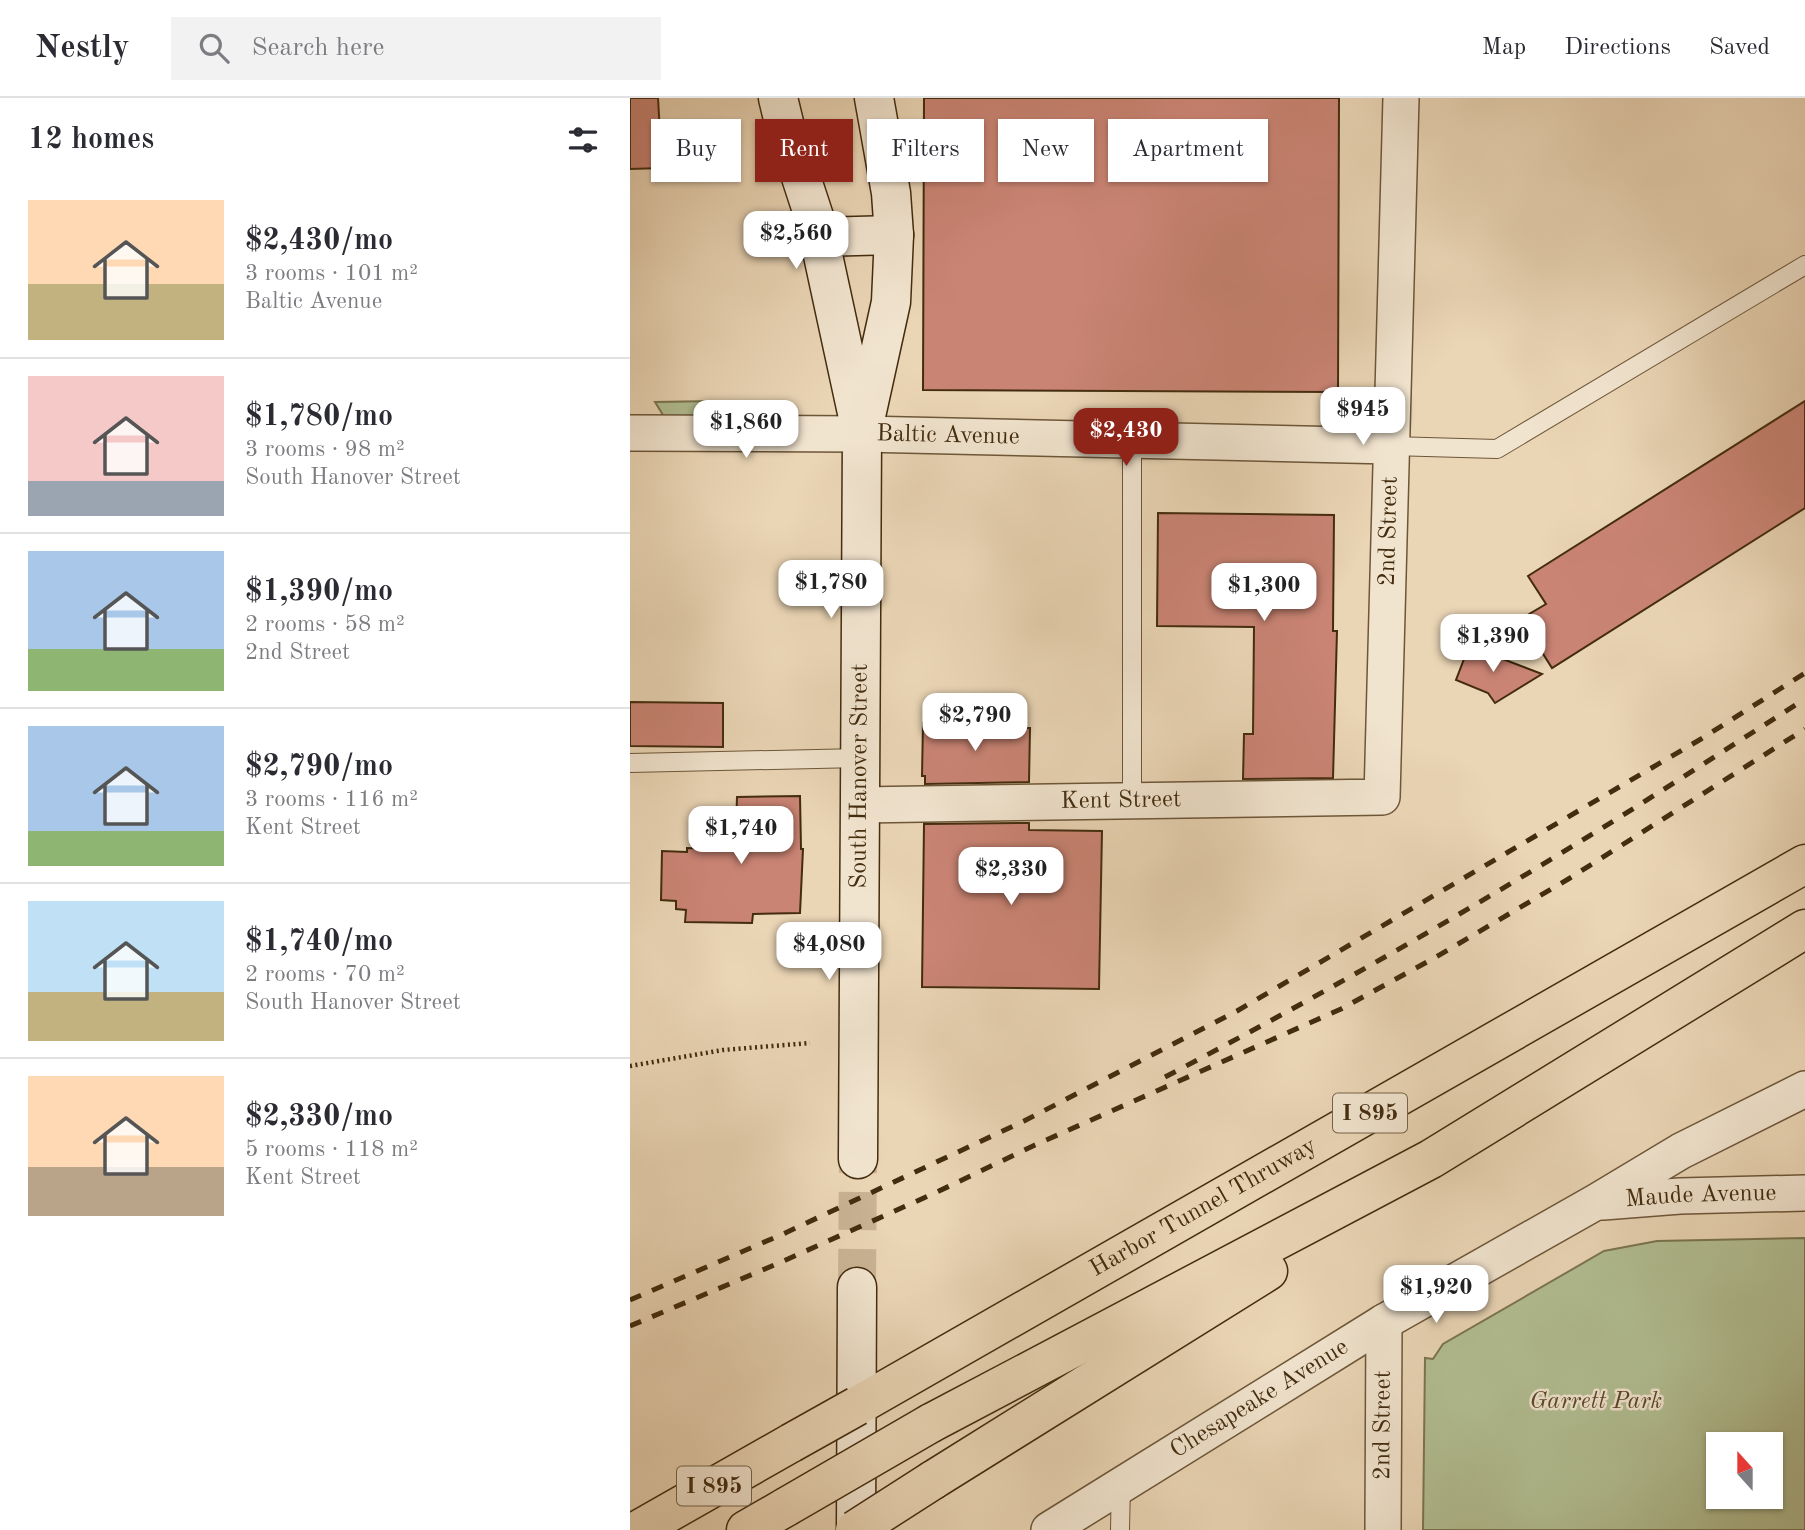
<!DOCTYPE html>
<html lang="en">
<head>
<meta charset="utf-8">
<style>
  body { margin:0; font-family:"Old Standard TT",serif; background:#f2f2f3; color:#2b2b33; height:100vh; display:flex; flex-direction:column; font-size:26px; white-space:nowrap }
  * { box-sizing:border-box; margin:0 }
  p { font-size:23px; color:#7c7c81 }
  .icon { flex:none; width:38px; height:38px; fill:none; stroke:currentColor; stroke-width:2; stroke-linecap:round; stroke-linejoin:round }
  .map { position:relative; flex:1; overflow:hidden }
  .side { display:flex; flex-direction:column; background:#fff; width:630px }
  .side>* { flex:none }
  .guide { position:absolute; left:21px; top:21px; width:665px; height:63px; display:flex; gap:14px }
  .needle { width:46px; rotate:339deg }
  .fabs { position:absolute; left:1076px; top:1334px; display:grid; gap:14px }
  .fabs a { display:grid; place-items:center; width:77px; height:77px; border-radius:0px; background:#fff; box-shadow:0 2px 5px #0004; font-size:35px }
  .price { position:absolute; translate:-50% -60px; padding:0 16px; border-radius:14px; background:#fff; color:#222; font-size:23px; line-height:46px; filter:drop-shadow(0 2px 4px #0008) }
  .price::after { content:''; position:absolute; left:50%; top:42px; width:21px; height:16px; margin-left:-10px; background:inherit; clip-path:polygon(0 0,100% 0,50% 100%) }
  .price.selected { background:#8f2418; color:#fff }
  ul { padding:0; list-style:none }
  li { display:flex; align-items:center; gap:21px; height:175px; padding:0 28px }
  li+li { border-top:2px solid #e1e1e2 }
  li span { display:grid; place-items:center; flex:none; width:196px; height:140px; border-radius:0px; color:#555 }
  li>.icon { margin-inline-start:auto }
  span .icon { width:84px; height:84px; fill:#fffc; stroke-width:1 }
  li b { font-size:30px }
  h2 { display:flex; justify-content:space-between; align-items:center; height:84px; padding:0 28px; font-size:30px }
  .chip { padding:0 24px; border-radius:0px; background:#fff; box-shadow:0 2px 5px #0004; font-size:24px; line-height:63px }
  .chip.selected { background:#8f2418; color:#fff }
  header { display:flex; align-items:center; gap:42px; box-sizing:border-box; height:98px; padding:0 35px; background:#fff; border-bottom:2px solid #e1e1e2 }
  header strong { font-size:33px }
  nav { display:flex; gap:38px; margin-inline-start:auto; font-size:24px }
  .search { width:490px; height:63px; background:#f2f2f3; display:flex; align-items:center; gap:18px; box-sizing:border-box; padding:0 24px; border-radius:0px; color:#7c7c81; font-size:26px }
  main { display:flex; flex:1; min-height:0 }
  .map>svg:first-child { display:block }
  .green { fill:#b1be92; stroke:#7a7550; stroke-width:2; fill-rule:evenodd }
  .building { fill:#ca8474; stroke:#432c0f; stroke-width:2 }
  .lines { fill:none; stroke-linecap:round; stroke-linejoin:round }
  .secondary-tunnel { stroke:#c9b394; stroke-width:38; stroke-dasharray:38 19; stroke-linecap:butt }
  .lane-casing { stroke:#6d5638; stroke-width:20 }
  .street-casing { stroke:#6d5638; stroke-width:38 }
  .secondary-casing { stroke:#432c0f; stroke-width:41 }
  .highway-casing { stroke:#432c0f; stroke-width:41 }
  .path { stroke:#432c0f; stroke-width:4.5; stroke-dasharray:2 3.5; stroke-linecap:butt }
  .lane { stroke:#f1e4cf; stroke-width:18 }
  .street { stroke:#f1e4cf; stroke-width:35 }
  .secondary { stroke:#f1e4cf; stroke-width:38 }
  .highway { stroke:#ead5b5; stroke-width:38 }
  .rail { stroke:#432c0f; stroke-width:5; stroke-dasharray:12 12; stroke-linecap:butt }
  .highway-bridge-casing { stroke:#432c0f; stroke-width:41; stroke-linecap:butt }
  .highway-bridge { stroke:#ead5b5; stroke-width:38 }
  .labels { text-anchor:middle; dominant-baseline:central; stroke-width:5; stroke-linejoin:round; paint-order:stroke }
  .shield { fill:#f1e4cf; stroke:#776349; stroke-width:2 }
  .shield-label { font-size:23px; font-weight:bold; fill:#432c0f }
  .street-label { font-size:24px; fill:#432c0f; stroke:#f1e4cf }
  .park-label { font-size:24px; font-style:italic; fill:#594929; stroke:#f1e4cf }
</style>
</head>
<body>
<header>
<strong>Nestly</strong>
<div class="search"><svg class="icon" aria-label="search" viewBox="0 0 24 24"><circle cx="10" cy="10" r="6"/><path d="M15 15l6 6"/></svg>Search here</div>
<nav><a>Map</a><a>Directions</a><a>Saved</a></nav>
</header>
<main>
<section class="side">
<h2>12 homes<svg class="icon" aria-label="filters" viewBox="0 0 24 24"><path d="M4 7h16M4 17h16"/><circle cx="9" cy="7" r="2"/><circle cx="15" cy="17" r="2"/></svg></h2>
<ul>
<li><span style="background:linear-gradient(#ffd9b3 60%,#c2b280 0)"><svg class="icon" aria-label="home" viewBox="0 0 24 24"><path d="M3 11l9-7 9 7M6 9v11h12V9"/></svg></span><div><b>$2,430/mo</b><p>3 rooms · 101 m²</p><p>Baltic Avenue</p></div></li>
<li><span style="background:linear-gradient(#f6c9c9 75%,#9aa5b1 0)"><svg class="icon" aria-label="home" viewBox="0 0 24 24"><path d="M3 11l9-7 9 7M6 9v11h12V9"/></svg></span><div><b>$1,780/mo</b><p>3 rooms · 98 m²</p><p>South Hanover Street</p></div></li>
<li><span style="background:linear-gradient(#a9c7e8 70%,#8fb573 0)"><svg class="icon" aria-label="home" viewBox="0 0 24 24"><path d="M3 11l9-7 9 7M6 9v11h12V9"/></svg></span><div><b>$1,390/mo</b><p>2 rooms · 58 m²</p><p>2nd Street</p></div></li>
<li><span style="background:linear-gradient(#a9c7e8 75%,#8fb573 0)"><svg class="icon" aria-label="home" viewBox="0 0 24 24"><path d="M3 11l9-7 9 7M6 9v11h12V9"/></svg></span><div><b>$2,790/mo</b><p>3 rooms · 116 m²</p><p>Kent Street</p></div></li>
<li><span style="background:linear-gradient(#bfe0f5 65%,#c2b280 0)"><svg class="icon" aria-label="home" viewBox="0 0 24 24"><path d="M3 11l9-7 9 7M6 9v11h12V9"/></svg></span><div><b>$1,740/mo</b><p>2 rooms · 70 m²</p><p>South Hanover Street</p></div></li>
<li><span style="background:linear-gradient(#ffd9b3 65%,#b9a48a 0)"><svg class="icon" aria-label="home" viewBox="0 0 24 24"><path d="M3 11l9-7 9 7M6 9v11h12V9"/></svg></span><div><b>$2,330/mo</b><p>5 rooms · 118 m²</p><p>Kent Street</p></div></li>
</ul>
</section>
<div class="map">
<svg width="1175" height="1432" viewBox="0 0 1175 1432">
  <rect width="100%" height="100%" fill="#ead5b5"/>
  <filter id="stains"><feTurbulence type="fractalNoise" baseFrequency=".00286" numOctaves="4"/><feColorMatrix values="0 0 0 0 .2 0 0 0 0 .09 0 0 0 0 .02 0 0 0 .5 -.17"/></filter>
  <radialGradient id="worn" r=".72"><stop offset=".6" stop-color="#630" stop-opacity="0"/><stop offset="1" stop-color="#630" stop-opacity=".3"/></radialGradient>
  <path class="green" d="M 85,303 L 96,311 L 96,321 L 40,320 L 33,317 L 25,304 Z
    M 1175,1140 L 1175,1432 L 793,1432 L 795,1260 L 803,1261 L 813,1246 L 974,1153 L 1027,1143 ZM 1088,1346 L 1141,1346 L 1141,1398 L 1088,1398 Z"/>
  <path class="building" d="M 0,0 L 28,0 L 32,70 L 0,71 Z
    M 294,0 L 709,0 L 708,294 L 293,292 Z
    M 1175,303 L 1175,410 L 922,570 L 891,521 L 916,506 L 898,478 Z
    M 528,415 L 704,417 L 703,533 L 707,533 L 703,680 L 613,681 L 614,636 L 623,636 L 624,529 L 527,528 Z
    M 839,548 L 912,576 L 865,605 L 858,595 L 826,582 Z
    M 0,604 L 93,605 L 93,649 L 0,648 Z
    M 293,625 L 391,626 L 391,630 L 400,630 L 399,684 L 295,686 L 295,678 L 292,678 Z
    M 170,698 L 171,751 L 173,751 L 170,815 L 123,816 L 122,825 L 55,824 L 56,812 L 46,811 L 46,803 L 31,802 L 32,753 L 57,754 L 57,750 L 84,751 L 84,727 L 106,728 L 107,699 Z
    M 399,725 L 399,732 L 472,733 L 469,891 L 292,889 L 294,726 Z"/>
  <g class="lines">
    <path class="secondary-tunnel" d="M 227,1189 L 228,1061"/>
    <g class="lane-casing">
      <path id="lane" d="M 502,342 L 502,702
        M 761,348 L 867,351 L 1175,167
        M 0,665 L 230,660
        M 490,1432 L 491,1385"/>
    </g>
    <g class="street-casing">
      <g id="street">
        <path id="s1" d="M 0,335 L 232,336 L 761,348"/>
        <path id="s2" d="M 230,707 L 752,699 L 771,0"/>
        <path id="s3" d="M 973,1104 L 1050,1098 L 1175,1095"/>
        <path id="s4" d="M 419,1432 L 754,1224 L 966,1104 L 1051,1053 L 1175,991"/>
        <path id="s5" d="M 753,1432 L 754,1224"/>
      </g>
    </g>
    <g class="secondary-casing">
      <g id="secondary">
        <path d="M 148,0 L 156,33 L 186,125 L 229,324"/>
        <path d="M 189,139 L 264,137"/>
        <path id="s6" d="M 228,1061 L 232,336 L 261,204 L 264,137 L 261,95 L 244,0"/>
        <path d="M 226,1432 L 227,1189"/>
      </g>
    </g>
    <g class="highway-casing">
      <g id="highway">
        <path id="s7" d="M 227,1308 L 1175,766"/>
        <path d="M 301,1325 L 801,1061 L 1175,831"/>
        <path d="M 303,1382 L 638,1173"/>
        <path d="M 8,1432 L 161,1345"/>
        <path d="M 116,1432 L 156,1409"/>
      </g>
    </g>
    <path class="path" d="M 0,968 L 93,952 L 180,945"/>
    <use href="#lane" class="lane"/>
    <use href="#street" class="street"/>
    <use href="#secondary" class="secondary"/>
    <use href="#highway" class="highway"/>
    <path class="rail" d="M 535,979 C 669,909 800,835 928,757 C 1011,707 1093,653 1175,601
      M 0,1202 L 153,1136 L 394,1023 L 607,913 L 1071,641 L 1175,575
      M 0,1228 L 149,1165 L 307,1094 L 405,1047 L 711,911 L 806,859 L 940,780 L 1175,631"/>
    <g class="highway-bridge-casing">
      <path id="highway-bridge" d="M 161,1345 L 227,1308
        M 156,1409 L 301,1325
        M 225,1432 L 303,1382"/>
    </g>
    <use href="#highway-bridge" class="highway-bridge"/>
  </g>
  <g class="labels">
    <g class="shield">
      <rect x="703" y="995.5" width="74" height="39" rx="5"/>
      <rect x="47" y="1368.5" width="74" height="39" rx="5"/>
    </g>
    <g class="shield-label">
      <text x="740" y="1015">I 895</text>
      <text x="84" y="1388">I 895</text>
    </g>
    <g class="street-label">
      <text stroke="none"><textPath href="#s1" startOffset="318">Baltic Avenue</textPath></text>
      <text stroke="none"><textPath href="#s2" startOffset="788">2nd Street</textPath></text>
      <text stroke="none"><textPath href="#s6" startOffset="383">South Hanover Street</textPath></text>
      <text stroke="none"><textPath href="#s2" startOffset="261">Kent Street</textPath></text>
      <text stroke="none"><textPath href="#s3" startOffset="98">Maude Avenue</textPath></text>
      <text stroke="none"><textPath href="#s7" startOffset="399">Harbor Tunnel Thruway</textPath></text>
      <text stroke="none"><textPath href="#s4" startOffset="248">Chesapeake Avenue</textPath></text>
      <text stroke="none"><textPath href="#s5" startOffset="105">2nd Street</textPath></text>
    </g>
    <g class="park-label">
      <text x="966" y="1304">Garrett Park</text>
    </g>
  </g>
  <rect width="100%" height="100%" filter="url(#stains)"/>
  <rect width="100%" height="100%" fill="url(#worn)"/>
</svg>
<div class="fabs">
<a><svg class="needle" viewBox="-14 -14 28 28"><path d="M0-13l5 13h-10z" fill="#e53935"/><path d="M0 13l5-13h-10z" fill="#7c7c81"/></svg></a>
</div>
<b class="price" style="left:166px;top:173px">$2,560</b>
<b class="price" style="left:733px;top:349px">$945</b>
<b class="price" style="left:116px;top:362px">$1,860</b>
<b class="price selected" style="left:496px;top:370px">$2,430</b>
<b class="price" style="left:201px;top:522px">$1,780</b>
<b class="price" style="left:634px;top:525px">$1,300</b>
<b class="price" style="left:863px;top:576px">$1,390</b>
<b class="price" style="left:345px;top:655px">$2,790</b>
<b class="price" style="left:111px;top:768px">$1,740</b>
<b class="price" style="left:381px;top:809px">$2,330</b>
<b class="price" style="left:199px;top:884px">$4,080</b>
<b class="price" style="left:806px;top:1227px">$1,920</b>
<div class="guide">
<a class="chip">Buy</a>
<a class="chip selected">Rent</a>
<a class="chip">Filters</a>
<a class="chip">New</a>
<a class="chip">Apartment</a>
</div>
</div>
</main>
</body>
</html>
